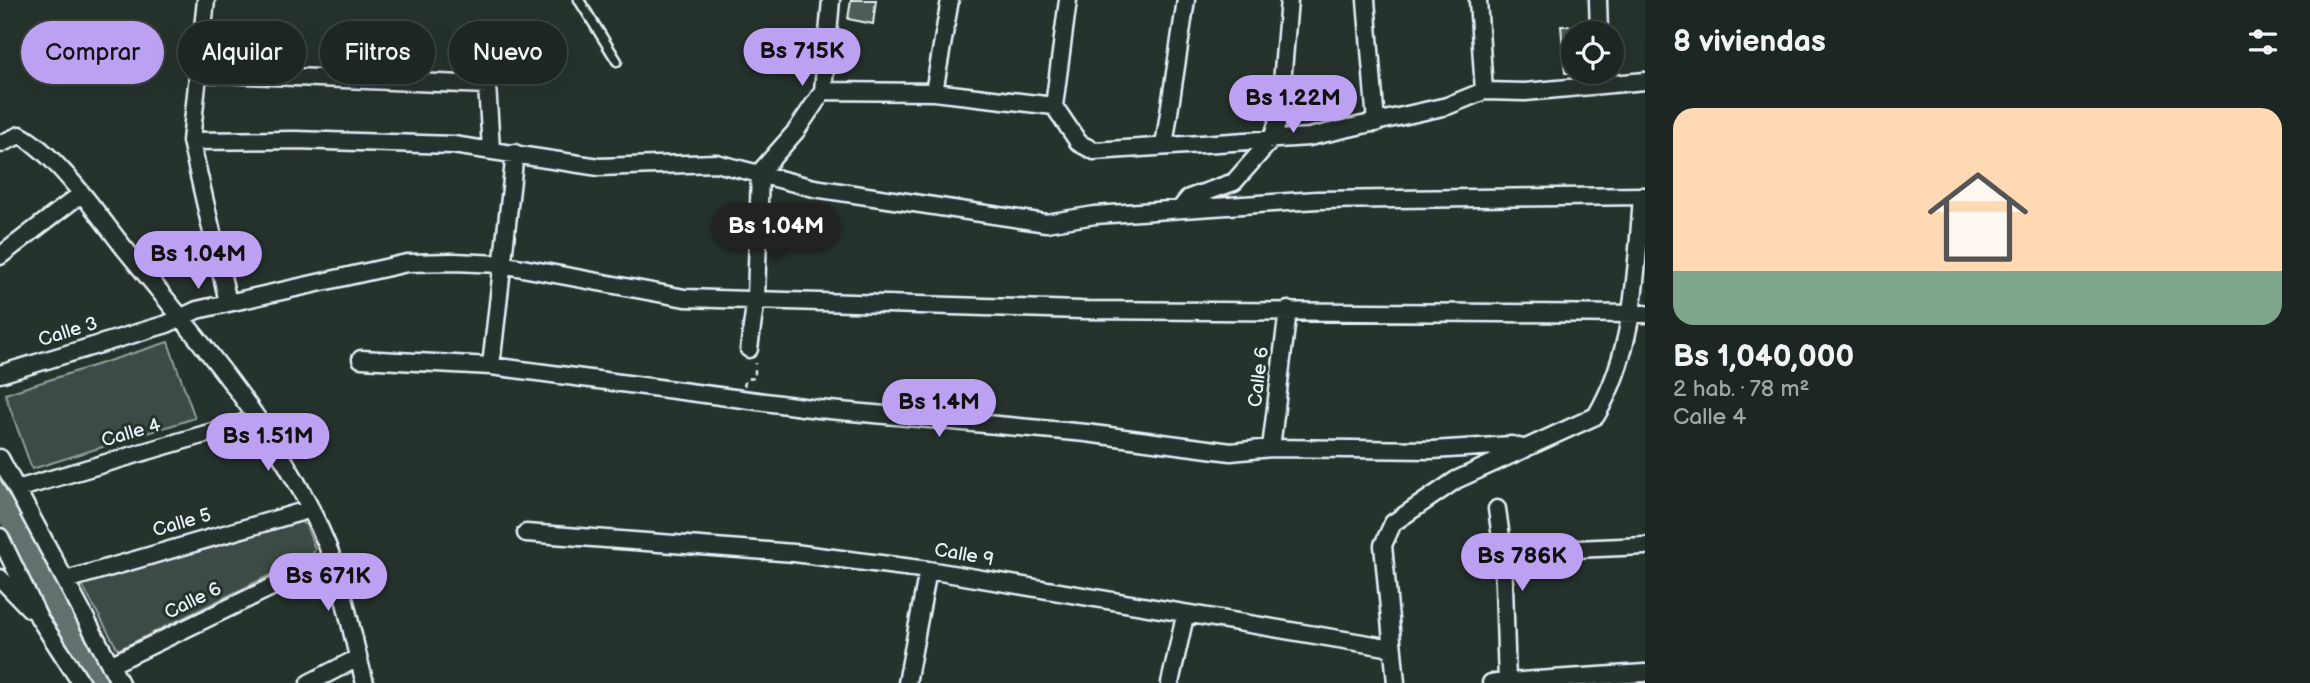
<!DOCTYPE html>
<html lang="es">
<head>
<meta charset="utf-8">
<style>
  body { margin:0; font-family:"Balsamiq Sans",sans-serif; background:#29322f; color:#f1f3f6; height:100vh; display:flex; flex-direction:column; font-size:26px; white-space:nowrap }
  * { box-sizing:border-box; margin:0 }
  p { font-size:23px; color:#a0a5a5 }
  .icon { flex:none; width:38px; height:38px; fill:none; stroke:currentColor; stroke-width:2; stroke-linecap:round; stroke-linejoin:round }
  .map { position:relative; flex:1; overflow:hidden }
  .sheet { display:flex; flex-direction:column; background:#1c2622; width:665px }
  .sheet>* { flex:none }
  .hud { position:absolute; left:21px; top:21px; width:665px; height:63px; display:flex; gap:14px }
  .tools { position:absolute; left:1561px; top:21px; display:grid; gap:14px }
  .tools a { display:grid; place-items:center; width:63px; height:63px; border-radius:50%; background:#1c2622; box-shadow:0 7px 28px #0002,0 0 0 2px #3a4340; font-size:35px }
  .price { position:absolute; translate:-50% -60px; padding:0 16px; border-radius:24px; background:#bca0f2; color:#111; font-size:23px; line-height:46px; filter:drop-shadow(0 2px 4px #0008) }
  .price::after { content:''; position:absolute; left:50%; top:42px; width:21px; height:16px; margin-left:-10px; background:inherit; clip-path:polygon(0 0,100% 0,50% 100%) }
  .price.selected { background:#222; color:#fff }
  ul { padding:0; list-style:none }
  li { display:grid; align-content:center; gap:14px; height:371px; padding:0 28px }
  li+li { border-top:2px solid #3a4340 }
  li span { display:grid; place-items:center; height:217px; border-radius:21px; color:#555 }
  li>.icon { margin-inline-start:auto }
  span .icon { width:126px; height:126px; fill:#fffc; stroke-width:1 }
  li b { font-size:30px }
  h2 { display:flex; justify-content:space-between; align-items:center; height:84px; padding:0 28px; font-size:30px }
  .tag { padding:0 24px; border-radius:32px; background:#1c2622; box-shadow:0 7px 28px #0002,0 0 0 2px #3a4340; font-size:24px; line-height:63px }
  .tag.selected { background:#bca0f2; color:#111 }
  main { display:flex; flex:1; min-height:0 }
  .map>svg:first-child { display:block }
  .green { fill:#3e4b47; stroke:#939ea0; stroke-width:2 }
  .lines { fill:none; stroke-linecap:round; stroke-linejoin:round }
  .river { stroke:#636f6d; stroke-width:26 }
  .building { fill:#505c59; stroke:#e8f1f8; stroke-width:2 }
  .lane-casing { stroke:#e8f1f8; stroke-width:13 }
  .street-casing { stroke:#e8f1f8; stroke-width:21 }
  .path { stroke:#e8f1f8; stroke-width:2.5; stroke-dasharray:5 5; stroke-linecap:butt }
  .lane { stroke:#26332d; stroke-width:8 }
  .street { stroke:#26332d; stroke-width:16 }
  .labels { text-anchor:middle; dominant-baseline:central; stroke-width:6; stroke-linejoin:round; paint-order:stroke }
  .street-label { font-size:19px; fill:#e8f1f8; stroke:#26332d }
</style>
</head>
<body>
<main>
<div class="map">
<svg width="1645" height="683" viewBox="0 0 1645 683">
  <rect width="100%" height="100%" fill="#26332d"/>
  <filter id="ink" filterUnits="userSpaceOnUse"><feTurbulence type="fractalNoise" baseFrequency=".0143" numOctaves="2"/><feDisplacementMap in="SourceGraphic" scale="14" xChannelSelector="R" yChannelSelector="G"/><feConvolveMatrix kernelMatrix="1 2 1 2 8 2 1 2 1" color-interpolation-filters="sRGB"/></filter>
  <g filter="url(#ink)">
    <path class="green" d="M 168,342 L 195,418 L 32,469 L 5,394 Z
      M 301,522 L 306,525 L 315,549 L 313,554 L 118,650 L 82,585 Z"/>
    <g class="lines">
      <path class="river" d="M 0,494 L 101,683"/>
    </g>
    <path class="building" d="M 851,0 L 876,0 L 873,24 L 848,19 Z
      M 1561,26 L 1573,26 L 1573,73 L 1565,73 Z"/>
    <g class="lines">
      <g class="lane-casing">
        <path id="lane" d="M 579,0 L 617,61"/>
      </g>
      <g class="street-casing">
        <path id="street" d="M 206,0 L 191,141 L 228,302
          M 1366,0 L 1376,123
          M 1478,0 L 1484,91
          M 1598,0 L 1599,33
          M 199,73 L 487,85 L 491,149
          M 823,91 L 934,92 L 1054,106 L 1079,143 L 1094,151 L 1309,137 L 1447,106 L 1484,91 L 1525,92 L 1645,81
          M 934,92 L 950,0
          M 1054,106 L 1068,0
          M 191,141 L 295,140 L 453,145 L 599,167 L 716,163 L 814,188 L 1046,223 L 1095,215 L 1317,200 L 1645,196
          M 0,144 L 20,135 C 55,153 96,212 121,244 C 197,338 280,431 327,545 C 345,589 352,638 365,683
          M 1164,146 L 1186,0
          M 1180,209 L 1189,198 L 1234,182 L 1272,139 L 1279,118 L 1289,0
          M 0,256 L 81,194
          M 749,349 L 756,298 L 760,172 L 796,131 L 823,91 L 831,0
          M 361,359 L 491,366 L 818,409 L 1086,433 L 1231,452 L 1271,448 L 1432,450 L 1512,445 L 1525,449
          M 491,366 L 515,153
          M 0,374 L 167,324 L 197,310 L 407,263 L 454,262 L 501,264 L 685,298 L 1081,310 L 1645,314
          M 1271,448 L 1288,310
          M 0,458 L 120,683
          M 17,489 L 257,419
          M 1497,509 L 1503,552 L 1507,683
          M 526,533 L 794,553 L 928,570 L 1392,648
          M 0,537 L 39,618 L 81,683
          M 1503,552 L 1645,546
          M 0,578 L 30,609
          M 66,580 L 311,509
          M 110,665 L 332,558
          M 309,683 L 358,658
          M 907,683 L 928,570
          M 1170,683 L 1185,616
          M 1396,683 L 1383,545 L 1393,523 L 1456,480 L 1596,416 C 1635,350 1636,272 1642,197
          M 1491,683 L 1645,673"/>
      </g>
      <path class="path" d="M 744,386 L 746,379 L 755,378 L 755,363"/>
      <use href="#lane" class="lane"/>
      <use href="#street" class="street"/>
    </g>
  </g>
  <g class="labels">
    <g class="street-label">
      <text transform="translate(68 332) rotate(-17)">Calle 3</text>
      <text transform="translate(1259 377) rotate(-83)">Calle 6</text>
      <text transform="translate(131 433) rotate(-16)">Calle 4</text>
      <text transform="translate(182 523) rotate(-16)">Calle 5</text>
      <text transform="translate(964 555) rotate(10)">Calle 9</text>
      <text transform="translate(193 601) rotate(-26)">Calle 6</text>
    </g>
  </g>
</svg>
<div class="tools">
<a><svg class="icon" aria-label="locate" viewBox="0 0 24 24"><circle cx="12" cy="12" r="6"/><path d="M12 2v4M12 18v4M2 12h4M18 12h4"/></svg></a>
</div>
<b class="price" style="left:802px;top:88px">Bs 715K</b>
<b class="price" style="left:1293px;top:135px">Bs 1.22M</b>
<b class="price selected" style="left:776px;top:263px">Bs 1.04M</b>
<b class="price" style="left:198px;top:291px">Bs 1.04M</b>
<b class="price" style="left:939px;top:439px">Bs 1.4M</b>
<b class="price" style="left:268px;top:473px">Bs 1.51M</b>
<b class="price" style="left:1522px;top:593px">Bs 786K</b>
<b class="price" style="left:328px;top:613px">Bs 671K</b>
<div class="hud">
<a class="tag selected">Comprar</a>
<a class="tag">Alquilar</a>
<a class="tag">Filtros</a>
<a class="tag">Nuevo</a>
</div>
</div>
<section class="sheet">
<h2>8 viviendas<svg class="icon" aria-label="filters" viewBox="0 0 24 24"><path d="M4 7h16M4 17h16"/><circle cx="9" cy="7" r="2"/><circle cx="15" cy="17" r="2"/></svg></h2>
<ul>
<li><span style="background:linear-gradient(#ffd9b3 75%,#7fa58c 0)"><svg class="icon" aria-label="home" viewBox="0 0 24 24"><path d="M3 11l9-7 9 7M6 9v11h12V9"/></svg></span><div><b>Bs 1,040,000</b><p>2 hab. · 78 m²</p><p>Calle 4</p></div></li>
</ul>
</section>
</main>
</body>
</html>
